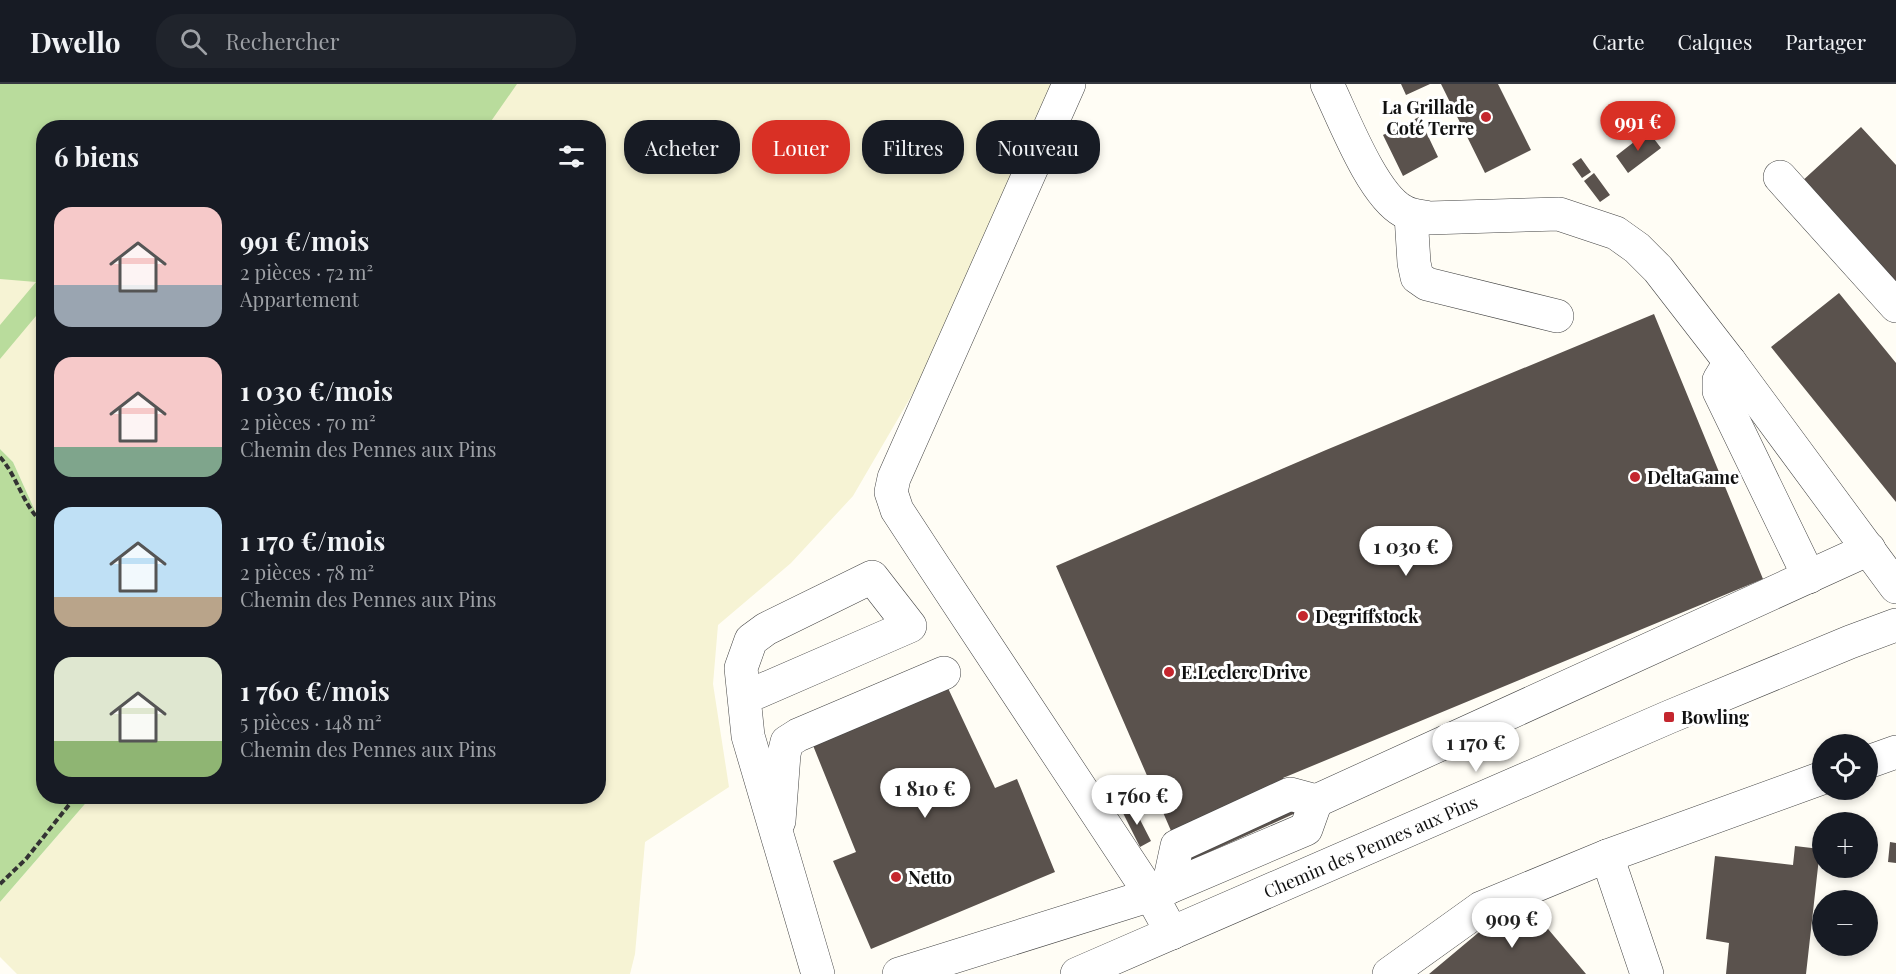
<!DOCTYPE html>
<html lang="fr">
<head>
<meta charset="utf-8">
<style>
  body { margin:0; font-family:"Playfair Display",serif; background:#20242c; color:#f1f3f6; height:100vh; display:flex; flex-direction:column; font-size:22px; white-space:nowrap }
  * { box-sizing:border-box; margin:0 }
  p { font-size:20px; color:#9ea1a6 }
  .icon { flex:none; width:33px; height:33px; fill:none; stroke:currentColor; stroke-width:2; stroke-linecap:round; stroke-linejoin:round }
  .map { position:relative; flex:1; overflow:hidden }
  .panel { position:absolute; left:36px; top:36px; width:570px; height:684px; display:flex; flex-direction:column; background:#171b24; border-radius:24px; box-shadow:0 3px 9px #0003 }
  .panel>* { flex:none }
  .hud { position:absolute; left:624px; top:36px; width:570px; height:54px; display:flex; gap:12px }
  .buttons { position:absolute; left:1812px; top:650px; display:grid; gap:12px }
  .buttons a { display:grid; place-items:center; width:66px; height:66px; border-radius:50%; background:#171b24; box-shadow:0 3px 9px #0003; font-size:30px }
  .price { position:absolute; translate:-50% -51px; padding:0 14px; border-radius:21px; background:#fff; color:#222; font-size:20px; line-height:39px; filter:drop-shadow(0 2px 3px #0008) }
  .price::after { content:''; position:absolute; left:50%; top:36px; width:18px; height:14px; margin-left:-9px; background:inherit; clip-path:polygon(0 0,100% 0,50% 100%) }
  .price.current { background:#d93025; color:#fff }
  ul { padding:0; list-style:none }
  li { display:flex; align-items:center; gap:18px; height:150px; padding:0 18px }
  li span { display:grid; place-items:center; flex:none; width:168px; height:120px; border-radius:18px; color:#555 }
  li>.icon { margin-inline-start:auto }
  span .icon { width:72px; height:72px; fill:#fffc; stroke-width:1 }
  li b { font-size:26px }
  h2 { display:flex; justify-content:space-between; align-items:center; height:72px; padding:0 18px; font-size:26px }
  .pill { padding:0 21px; border-radius:24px; background:#171b24; box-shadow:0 3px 9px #0003; font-size:21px; line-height:54px }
  .pill.current { background:#d93025; color:#fff }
  header { display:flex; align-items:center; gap:36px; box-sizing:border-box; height:84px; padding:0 30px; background:#171b24; border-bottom:2px solid #363941 }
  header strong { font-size:28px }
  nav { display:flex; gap:33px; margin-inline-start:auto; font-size:21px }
  .search { width:420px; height:54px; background:#20242c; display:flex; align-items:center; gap:15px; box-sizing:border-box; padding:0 21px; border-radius:24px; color:#9ea1a6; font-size:22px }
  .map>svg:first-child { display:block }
  .farmland { fill:#f6f3d4 }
  .forest { fill:#b9dc9c }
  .building { fill:#5a524d }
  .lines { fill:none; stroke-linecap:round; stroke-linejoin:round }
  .minor-casing { stroke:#444; stroke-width:34 }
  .path { stroke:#333; stroke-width:4; stroke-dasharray:6 3; stroke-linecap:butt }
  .minor { stroke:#fff; stroke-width:33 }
  .poi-dot { fill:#c4262e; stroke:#fff; stroke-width:2 }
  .labels { text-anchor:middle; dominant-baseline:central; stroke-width:6; stroke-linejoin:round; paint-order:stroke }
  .poi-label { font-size:18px; font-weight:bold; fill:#111; stroke:#fff; text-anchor:start }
  .street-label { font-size:18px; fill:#111; stroke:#fff }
</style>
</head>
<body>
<header>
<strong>Dwello</strong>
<div class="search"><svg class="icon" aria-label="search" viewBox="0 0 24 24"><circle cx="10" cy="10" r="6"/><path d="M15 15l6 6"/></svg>Rechercher</div>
<nav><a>Carte</a><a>Calques</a><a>Partager</a></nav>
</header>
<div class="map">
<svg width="1896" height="890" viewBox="0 0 1896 890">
  <rect width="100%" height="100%" fill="#fffdf5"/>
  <path class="farmland" d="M 0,0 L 1057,0 L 927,285 L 853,412 L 791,479 L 718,541 L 713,600 L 729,703 L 645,758 L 635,870 L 630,890 L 17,890 L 0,873 L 0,818 L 91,713 L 598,712 L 598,44 L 44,44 L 43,435 L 36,429 L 13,378 L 0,365 Z"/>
  <path class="forest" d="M 0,0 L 517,0 L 487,43 L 44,44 L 43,228 L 36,232 L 0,275 L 0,241 L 36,198 L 0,195 Z
    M 0,365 L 13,378 L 36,429 L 43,435 L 44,712 L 91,713 L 0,818 Z"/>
  <path class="building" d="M 1401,0 L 1430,0 L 1406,11 Z
    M 1441,0 L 1498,0 L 1531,66 L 1485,89 Z
    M 1419,33 L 1438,73 L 1403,92 L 1383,51 Z
    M 1861,43 L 1896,81 L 1896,202 L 1800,99 Z
    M 1648,47 L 1661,64 L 1628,89 L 1616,72 Z
    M 1581,74 L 1591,88 L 1582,94 L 1572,80 Z
    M 1594,89 L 1610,111 L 1600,118 L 1584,97 Z
    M 1839,209 L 1896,279 L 1896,418 L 1771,263 Z
    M 1654,230 L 1763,495 L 1283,694 L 1298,728 L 1185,779 L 1056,482 L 1326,366 Z
    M 947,602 L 995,704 L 1017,695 L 1055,788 L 871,865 L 833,777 L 856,768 L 812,659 Z
    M 1133,722 L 1151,757 L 1140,763 L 1122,727 Z
    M 1890,758 L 1896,759 L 1896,779 L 1888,778 Z
    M 1795,762 L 1820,765 L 1806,890 L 1726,890 L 1729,859 L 1706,855 L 1715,772 L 1793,781 Z
    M 1522,814 L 1586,890 L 1429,890 L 1478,849 Z"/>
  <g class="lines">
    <g class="minor-casing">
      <g id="minor">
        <path d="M 1069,0 L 894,394 L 891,408 L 897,426 L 933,481 L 1151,811 L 1172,849"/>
        <path d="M 1327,0 C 1343,33 1372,110 1403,127 C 1411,132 1420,132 1429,134 L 1559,130 L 1616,149 L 1637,164 L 1658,185 L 1730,278 L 1896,503"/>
        <path d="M 1780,93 L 1896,222"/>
        <path d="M 1411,131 L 1414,179 L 1417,193 L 1427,200 L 1557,232"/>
        <path d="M 1730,278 L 1719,296 L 1719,307 L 1809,493"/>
        <path d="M 744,614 L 910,542 L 872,493 L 766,545 L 751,556 L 741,584 L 748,652 L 818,890"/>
        <path d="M 1868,678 L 1896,668"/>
        <path d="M 779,737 L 784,670 L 787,658 L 798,651 L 944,589"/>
        <path d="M 1168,804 L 1177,762 L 1290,710 L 1316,717"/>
        <path d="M 899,890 L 1151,811 L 1306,745 L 1316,717 L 1869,465"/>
        <path id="s1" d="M 1077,890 L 1669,633 L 1850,558 L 1896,541"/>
        <path d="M 1389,890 L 1481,824 L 1607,772"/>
        <path d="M 1647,890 L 1607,772 L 1822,694"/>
      </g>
    </g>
    <path class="path" d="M 0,373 C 18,393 23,423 44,440
      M 0,800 L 26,775 L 76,712"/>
    <use href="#minor" class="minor"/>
  </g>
  <g class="poi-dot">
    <circle cx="1486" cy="33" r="6"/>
    <circle cx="1635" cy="393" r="6"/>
    <circle cx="1303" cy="532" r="6"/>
    <circle cx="1169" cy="588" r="6"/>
    <rect x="1663" y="627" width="12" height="12" rx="3"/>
    <circle cx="896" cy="793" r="6"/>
  </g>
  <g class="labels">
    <g class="poi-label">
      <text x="1474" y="23" text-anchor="end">La Grillade<tspan x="1474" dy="21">Coté Terre</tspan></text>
      <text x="1647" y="393">DeltaGame</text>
      <text x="1315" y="532">Degriffstock</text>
      <text x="1181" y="588">E.Leclerc Drive</text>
      <text x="1681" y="633">Bowling</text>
      <text x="908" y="793">Netto</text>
    </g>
    <g class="street-label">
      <text stroke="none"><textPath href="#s1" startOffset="320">Chemin des Pennes aux Pins</textPath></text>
    </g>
  </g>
</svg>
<div class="buttons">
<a><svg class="icon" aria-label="locate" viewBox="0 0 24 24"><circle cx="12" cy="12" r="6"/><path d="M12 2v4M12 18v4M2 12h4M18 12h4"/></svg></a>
<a>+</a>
<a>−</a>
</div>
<b class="price current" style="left:1638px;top:68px">991 €</b>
<b class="price" style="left:1406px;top:493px">1 030 €</b>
<b class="price" style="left:1476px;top:689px">1 170 €</b>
<b class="price" style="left:925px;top:735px">1 810 €</b>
<b class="price" style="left:1137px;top:742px">1 760 €</b>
<b class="price" style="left:1512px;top:865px">909 €</b>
<div class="hud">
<a class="pill">Acheter</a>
<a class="pill current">Louer</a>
<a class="pill">Filtres</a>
<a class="pill">Nouveau</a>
</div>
<section class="panel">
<h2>6 biens<svg class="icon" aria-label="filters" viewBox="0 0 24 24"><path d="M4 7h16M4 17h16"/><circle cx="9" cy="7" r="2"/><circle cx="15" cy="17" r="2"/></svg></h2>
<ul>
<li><span style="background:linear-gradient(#f6c9c9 65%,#9aa5b1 0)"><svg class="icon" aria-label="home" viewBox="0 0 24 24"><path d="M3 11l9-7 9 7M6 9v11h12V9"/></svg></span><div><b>991 €/mois</b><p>2 pièces · 72 m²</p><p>Appartement</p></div></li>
<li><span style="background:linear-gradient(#f6c9c9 75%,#7fa58c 0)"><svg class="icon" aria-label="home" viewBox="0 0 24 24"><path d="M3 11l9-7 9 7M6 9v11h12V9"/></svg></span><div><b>1 030 €/mois</b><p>2 pièces · 70 m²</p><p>Chemin des Pennes aux Pins</p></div></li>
<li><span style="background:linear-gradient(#bfe0f5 75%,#b9a48a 0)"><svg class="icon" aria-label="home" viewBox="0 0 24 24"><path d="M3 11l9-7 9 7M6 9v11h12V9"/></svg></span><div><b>1 170 €/mois</b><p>2 pièces · 78 m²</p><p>Chemin des Pennes aux Pins</p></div></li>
<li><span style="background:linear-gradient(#dfe7d0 70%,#8fb573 0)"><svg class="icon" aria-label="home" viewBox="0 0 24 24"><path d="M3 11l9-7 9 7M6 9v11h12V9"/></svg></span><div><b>1 760 €/mois</b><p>5 pièces · 148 m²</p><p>Chemin des Pennes aux Pins</p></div></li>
</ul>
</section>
</div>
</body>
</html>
